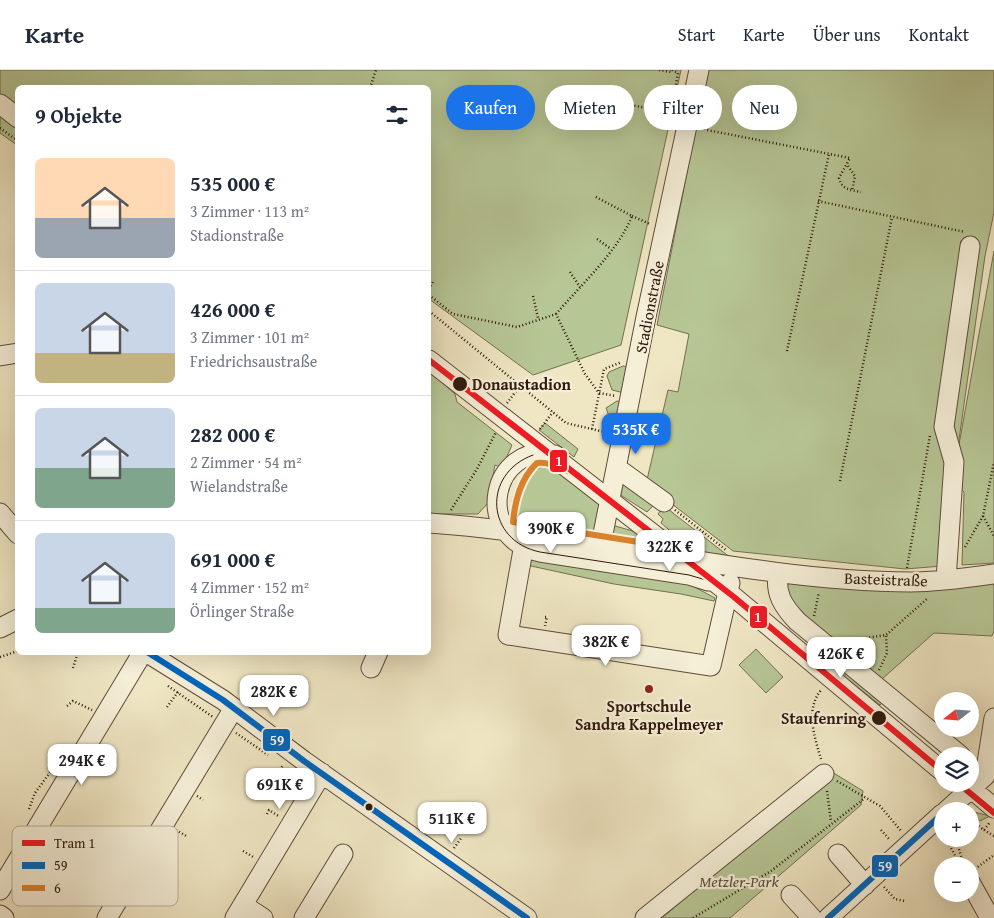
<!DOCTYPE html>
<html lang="de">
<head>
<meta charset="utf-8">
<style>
  body { margin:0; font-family:"Gentium Book Plus",serif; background:#f2f2f3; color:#1f2937; height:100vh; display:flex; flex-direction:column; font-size:19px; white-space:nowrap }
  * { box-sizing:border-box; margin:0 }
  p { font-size:16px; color:#747a83 }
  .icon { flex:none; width:28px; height:28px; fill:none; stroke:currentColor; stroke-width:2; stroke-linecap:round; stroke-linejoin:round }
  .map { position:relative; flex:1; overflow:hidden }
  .panel { position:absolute; left:15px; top:15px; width:416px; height:570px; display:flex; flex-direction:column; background:#fff; border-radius:8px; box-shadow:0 5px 20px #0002 }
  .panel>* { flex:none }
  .guide { position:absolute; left:446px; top:15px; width:472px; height:45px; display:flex; gap:10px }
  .needle { width:32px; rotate:253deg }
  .fabs { position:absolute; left:934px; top:622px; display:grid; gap:10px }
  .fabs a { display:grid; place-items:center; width:45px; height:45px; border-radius:50%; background:#fff; box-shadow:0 5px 20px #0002; font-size:25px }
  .price { position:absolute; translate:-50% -42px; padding:0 11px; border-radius:10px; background:#fff; color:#222; font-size:16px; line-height:32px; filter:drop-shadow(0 1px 2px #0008) }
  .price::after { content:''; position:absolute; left:50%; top:30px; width:15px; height:11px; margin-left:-8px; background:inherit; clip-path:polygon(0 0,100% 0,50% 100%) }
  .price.current { background:#1a73e8; color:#fff }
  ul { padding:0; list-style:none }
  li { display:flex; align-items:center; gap:15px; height:125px; padding:0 20px }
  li+li { border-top:1px solid #e0e1e3 }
  li span { display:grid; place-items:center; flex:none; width:140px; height:100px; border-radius:8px; color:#555 }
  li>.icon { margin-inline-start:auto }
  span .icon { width:60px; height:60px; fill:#fffc; stroke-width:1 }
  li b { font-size:21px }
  h2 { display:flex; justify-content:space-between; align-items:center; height:60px; padding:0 20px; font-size:21px }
  .pill { padding:0 18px; border-radius:22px; background:#fff; box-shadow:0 5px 20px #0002; font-size:18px; line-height:45px }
  .pill.current { background:#1a73e8; color:#fff }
  header { display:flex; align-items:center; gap:30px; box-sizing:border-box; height:70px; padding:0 25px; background:#fff; border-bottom:1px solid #e0e1e3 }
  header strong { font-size:24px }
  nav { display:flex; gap:28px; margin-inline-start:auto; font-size:18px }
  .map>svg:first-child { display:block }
  .green { fill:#b7c695; stroke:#746f50 }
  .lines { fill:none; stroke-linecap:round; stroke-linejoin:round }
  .minor-casing { stroke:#604c3a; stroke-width:21 }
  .path { stroke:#30180c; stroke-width:2.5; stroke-dasharray:1 2.5; stroke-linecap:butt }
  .minor { stroke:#f5efd8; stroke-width:19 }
  .tram { stroke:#30180c; stroke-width:1 }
  .bus-1-casing { stroke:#f5efd8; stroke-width:10 }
  .bus-2-casing { stroke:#f5efd8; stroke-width:10 }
  .bus-1 { stroke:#0065bd; stroke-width:6 }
  .bus-2 { stroke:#d9822e; stroke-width:6 }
  .tram-1-casing { stroke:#f5efd8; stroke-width:10 }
  .tram-1 { stroke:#ed1b24; stroke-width:6 }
  .stop-dot { fill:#30180c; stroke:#f5efd8; stroke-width:2 }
  .poi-dot { fill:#8f2418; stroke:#f5efd8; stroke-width:2 }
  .labels { text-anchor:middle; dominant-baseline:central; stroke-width:4.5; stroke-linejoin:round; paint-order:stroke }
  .street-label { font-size:16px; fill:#30180c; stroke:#f5efd8 }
  .stop-label { font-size:16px; font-weight:bold; fill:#30180c; stroke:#f5efd8; text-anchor:start }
  .poi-label { font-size:16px; font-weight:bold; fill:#30180c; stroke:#f5efd8 }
  .park-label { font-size:16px; font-style:italic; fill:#584c35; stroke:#f5efd8 }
  .key { fill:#f5efd8; stroke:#baae9b; stroke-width:1 }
  .key-label { font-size:14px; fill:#30180c }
  .line-badge { stroke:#f5efd8; stroke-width:2 }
  .badge-label { font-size:14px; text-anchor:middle; font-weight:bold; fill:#fff }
</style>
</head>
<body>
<header>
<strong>Karte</strong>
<nav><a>Start</a><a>Karte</a><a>Über uns</a><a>Kontakt</a></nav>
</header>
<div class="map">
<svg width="994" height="848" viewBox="0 0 994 848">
  <rect width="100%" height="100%" fill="#efe6c3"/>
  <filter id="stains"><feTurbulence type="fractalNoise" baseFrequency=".004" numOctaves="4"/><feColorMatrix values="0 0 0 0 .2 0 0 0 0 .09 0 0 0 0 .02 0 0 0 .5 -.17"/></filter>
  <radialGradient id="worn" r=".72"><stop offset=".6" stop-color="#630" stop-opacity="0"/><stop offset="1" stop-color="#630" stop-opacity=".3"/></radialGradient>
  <path class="green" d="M 0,0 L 681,0 L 621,275 L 533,305 L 429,229 L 429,18 L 18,18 L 17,75 L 0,63 Z
    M 707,0 L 994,0 L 994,142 L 985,186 L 956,391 L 994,181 L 994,493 L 962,495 L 964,422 L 953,411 L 942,496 L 905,499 L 733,481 L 646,414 L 668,320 L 678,322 L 689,264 L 657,255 Z
    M 623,296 L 629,297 L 624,323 L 612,320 L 607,306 L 609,302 Z
    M 429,301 L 455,324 L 457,332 L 512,375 L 502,398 L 495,395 L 488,433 L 478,444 L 429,444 Z
    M 617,331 L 622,332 L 617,358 L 613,357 L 606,338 Z
    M 545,353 L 578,379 L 574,387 L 539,360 Z
    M 548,395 L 556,396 L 603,430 L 594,461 L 514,451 C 504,427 524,400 548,395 Z
    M 621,408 L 654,435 L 647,442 L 619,424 Z
    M 664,436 L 731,488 L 694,481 L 661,453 L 663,449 L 658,444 Z
    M 612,455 L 636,462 L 644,467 L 643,473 L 610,469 Z
    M 528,484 L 689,514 L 715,528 L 714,531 L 681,524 L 614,514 L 531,496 L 528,493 Z
    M 778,503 L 994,504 L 994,561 L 992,566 L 934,563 L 882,609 L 797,551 Z
    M 756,579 L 783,607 L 766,623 L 739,595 Z
    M 840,593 L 883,632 L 880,635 L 835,599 Z
    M 832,702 L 863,721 L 861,735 L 730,848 L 662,848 Z
    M 970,741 L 990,746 L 980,751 L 971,746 Z"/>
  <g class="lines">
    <g class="minor-casing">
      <path id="minor" d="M 0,34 L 18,48
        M 0,286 L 18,283
        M 429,290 L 734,527 L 942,701
        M 555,385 C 492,371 471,467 540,482 L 689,505 L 708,511
        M 617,398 L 664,432
        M 0,443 L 18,464
        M 429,453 C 590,464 748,511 911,512 C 939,512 966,508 994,504
        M 526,463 L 508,565 L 711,596 L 730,513
        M 601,474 L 646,247 L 699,0
        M 778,503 C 775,524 783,536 797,551 L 961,686
        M 946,510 L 954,392 L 944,357 L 970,176
        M 0,558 L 18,549
        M 146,582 L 223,630 L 304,691 L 527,848
        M 371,598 L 378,582
        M 966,714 L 994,738
        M 946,741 L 985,706 L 994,648
        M 838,784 L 865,815
        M 970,812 L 990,848
        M 0,820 L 143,582
        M 791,825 L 812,848
        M 243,835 L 263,848
        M 0,845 L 4,848
        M 107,848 L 234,638
        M 235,848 L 322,703
        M 304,848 L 343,784
        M 645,848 L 824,704
        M 828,848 L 942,744"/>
    </g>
    <path class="path" d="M 659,0 L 671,2
      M 672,0 L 678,3 L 671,43 L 675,44
      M 370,18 L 376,0
      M 631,35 L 671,43
      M 701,57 L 707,60 L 850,88 L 839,108 C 842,120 851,120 861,122
      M 0,58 L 18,71
      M 848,96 L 855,106 L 852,121
      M 818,131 L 965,162
      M 632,146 L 650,154
      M 597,169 L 611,179
      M 570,202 L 580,217
      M 429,219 L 433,212
      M 429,225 L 453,244 L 517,257 L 556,244 L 585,304 L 599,323 L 616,326
      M 533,226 L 538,248
      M 429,241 L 566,353 L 609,363
      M 556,244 C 580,216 619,180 632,146 L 594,126
      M 787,281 L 829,84
      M 507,333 L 520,316
      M 540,359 L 553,342
      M 592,359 L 604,299 L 622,292
      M 840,411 L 892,147
      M 451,440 L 477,399 L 496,362
      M 675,440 L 726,480
      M 983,446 L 994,466
      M 965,477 L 983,446 L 994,392
      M 907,498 L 930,365
      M 814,546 L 819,522
      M 545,547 L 547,547 L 545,556
      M 845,571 L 886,565 L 928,528
      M 0,587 L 18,581
      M 73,598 L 78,582
      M 879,600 L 887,583 L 886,565
      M 168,616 L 213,647
      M 67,636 L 73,631 L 92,640
      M 167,637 L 178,622
      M 236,663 L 268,685
      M 821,689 C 814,666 805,638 822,619
      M 276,706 L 283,695
      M 837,711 L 880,736 L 902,762
      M 827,721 L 831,752
      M 197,726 L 203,730
      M 29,739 L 35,723 L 54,697
      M 267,744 L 269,740 L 280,747
      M 970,750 L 984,760 L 990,752
      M 176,760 L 188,767
      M 427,760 L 445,735 L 459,746
      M 881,760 L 890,770
      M 984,760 L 994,766
      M 946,769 L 961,796
      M 956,769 L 964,796
      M 454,778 L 462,767
      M 243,781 L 255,788
      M 975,799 L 994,785
      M 884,817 L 895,829 L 904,831
      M 693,848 L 771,801 L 865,728"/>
    <use href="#minor" class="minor"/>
    <path class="tram" d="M 533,385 C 481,404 486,471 540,482 L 689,505 L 706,510 L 727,521"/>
    <g class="bus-1-casing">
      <path id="bus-1" d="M 147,582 L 223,630 L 304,691 L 527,848
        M 828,848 L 942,744"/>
    </g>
    <g class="bus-2-casing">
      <path id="bus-2" d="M 537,393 C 571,389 642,455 670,477 L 513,452 C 515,431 520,409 537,393 Z"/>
    </g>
    <use href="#bus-1" class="bus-1"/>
    <use href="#bus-2" class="bus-2"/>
    <g class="tram-1-casing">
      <path id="tram-1" d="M 429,290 L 734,527 L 942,701
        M 959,714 L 994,743"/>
    </g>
    <use href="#tram-1" class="tram-1"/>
  </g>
  <g class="stop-dot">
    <circle cx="460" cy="314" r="8"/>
    <circle cx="879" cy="648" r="8"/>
    <circle cx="369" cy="737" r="4.5"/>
  </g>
  <circle class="poi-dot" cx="649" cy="619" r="5"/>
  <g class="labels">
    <g class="street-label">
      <text transform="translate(649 237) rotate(-79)">Stadionstraße</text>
      <text transform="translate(886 509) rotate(2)">Basteistraße</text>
    </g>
    <g class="stop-label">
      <text x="472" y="314">Donaustadion</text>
      <text x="866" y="648" text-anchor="end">Staufenring</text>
    </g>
    <g class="poi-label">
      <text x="649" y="636">Sportschule<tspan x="649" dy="18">Sandra Kappelmeyer</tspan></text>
    </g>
    <g class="park-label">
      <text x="739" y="811">Metzler-Park</text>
    </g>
  </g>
  <rect x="12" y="756" width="166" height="80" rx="8" class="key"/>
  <rect x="22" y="770" width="23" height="6" fill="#ed1b24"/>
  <rect x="22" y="792" width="23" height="7" fill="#0065bd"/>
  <rect x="22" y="815" width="23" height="6" fill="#d9822e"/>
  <g class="key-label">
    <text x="54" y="778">Tram 1</text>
    <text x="54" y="800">59</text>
    <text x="54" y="823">6</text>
  </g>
  <g class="line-badge">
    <rect x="549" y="379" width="19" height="24" rx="5" fill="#ed1b24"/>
    <rect x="749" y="535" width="19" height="24" rx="5" fill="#ed1b24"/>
    <rect x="262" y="658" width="29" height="24" rx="5" fill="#0065bd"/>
    <rect x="871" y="784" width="28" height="24" rx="5" fill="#0065bd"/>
  </g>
  <g class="badge-label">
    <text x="559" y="396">1</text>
    <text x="758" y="552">1</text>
    <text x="277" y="675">59</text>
    <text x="885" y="801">59</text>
  </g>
  <rect width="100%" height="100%" filter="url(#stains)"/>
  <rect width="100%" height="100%" fill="url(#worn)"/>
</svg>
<div class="fabs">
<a><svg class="needle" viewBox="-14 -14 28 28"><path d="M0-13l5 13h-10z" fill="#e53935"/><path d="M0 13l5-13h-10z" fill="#747a83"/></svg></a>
<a><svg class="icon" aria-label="layers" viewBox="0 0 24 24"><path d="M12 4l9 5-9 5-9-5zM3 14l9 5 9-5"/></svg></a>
<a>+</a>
<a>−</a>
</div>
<b class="price current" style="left:636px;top:385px">535K €</b>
<b class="price" style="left:551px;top:484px">390K €</b>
<b class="price" style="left:670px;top:502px">322K €</b>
<b class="price" style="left:606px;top:597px">382K €</b>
<b class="price" style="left:841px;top:609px">426K €</b>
<b class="price" style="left:274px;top:647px">282K €</b>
<b class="price" style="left:82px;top:716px">294K €</b>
<b class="price" style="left:280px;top:740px">691K €</b>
<b class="price" style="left:452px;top:774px">511K €</b>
<div class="guide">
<a class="pill current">Kaufen</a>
<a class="pill">Mieten</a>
<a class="pill">Filter</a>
<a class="pill">Neu</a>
</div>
<section class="panel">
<h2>9 Objekte<svg class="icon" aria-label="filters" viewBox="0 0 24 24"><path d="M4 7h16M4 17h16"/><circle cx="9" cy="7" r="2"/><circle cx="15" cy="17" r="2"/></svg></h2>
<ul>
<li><span style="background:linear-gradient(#ffd9b3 60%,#9aa5b1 0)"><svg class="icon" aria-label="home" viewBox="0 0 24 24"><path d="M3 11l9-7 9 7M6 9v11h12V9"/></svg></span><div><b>535 000 €</b><p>3 Zimmer · 113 m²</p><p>Stadionstraße</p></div></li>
<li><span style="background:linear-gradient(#c9d6e8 70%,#c2b280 0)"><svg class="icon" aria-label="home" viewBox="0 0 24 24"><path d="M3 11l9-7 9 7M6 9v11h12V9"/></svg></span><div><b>426 000 €</b><p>3 Zimmer · 101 m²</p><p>Friedrichsaustraße</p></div></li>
<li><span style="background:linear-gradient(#c9d6e8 60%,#7fa58c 0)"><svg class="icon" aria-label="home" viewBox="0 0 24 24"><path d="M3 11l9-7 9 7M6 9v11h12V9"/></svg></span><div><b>282 000 €</b><p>2 Zimmer · 54 m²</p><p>Wielandstraße</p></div></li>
<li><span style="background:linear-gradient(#c9d6e8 75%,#7fa58c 0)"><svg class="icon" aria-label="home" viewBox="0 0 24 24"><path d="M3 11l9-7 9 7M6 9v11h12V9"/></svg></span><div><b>691 000 €</b><p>4 Zimmer · 152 m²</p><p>Örlinger Straße</p></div></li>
</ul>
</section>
</div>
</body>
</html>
